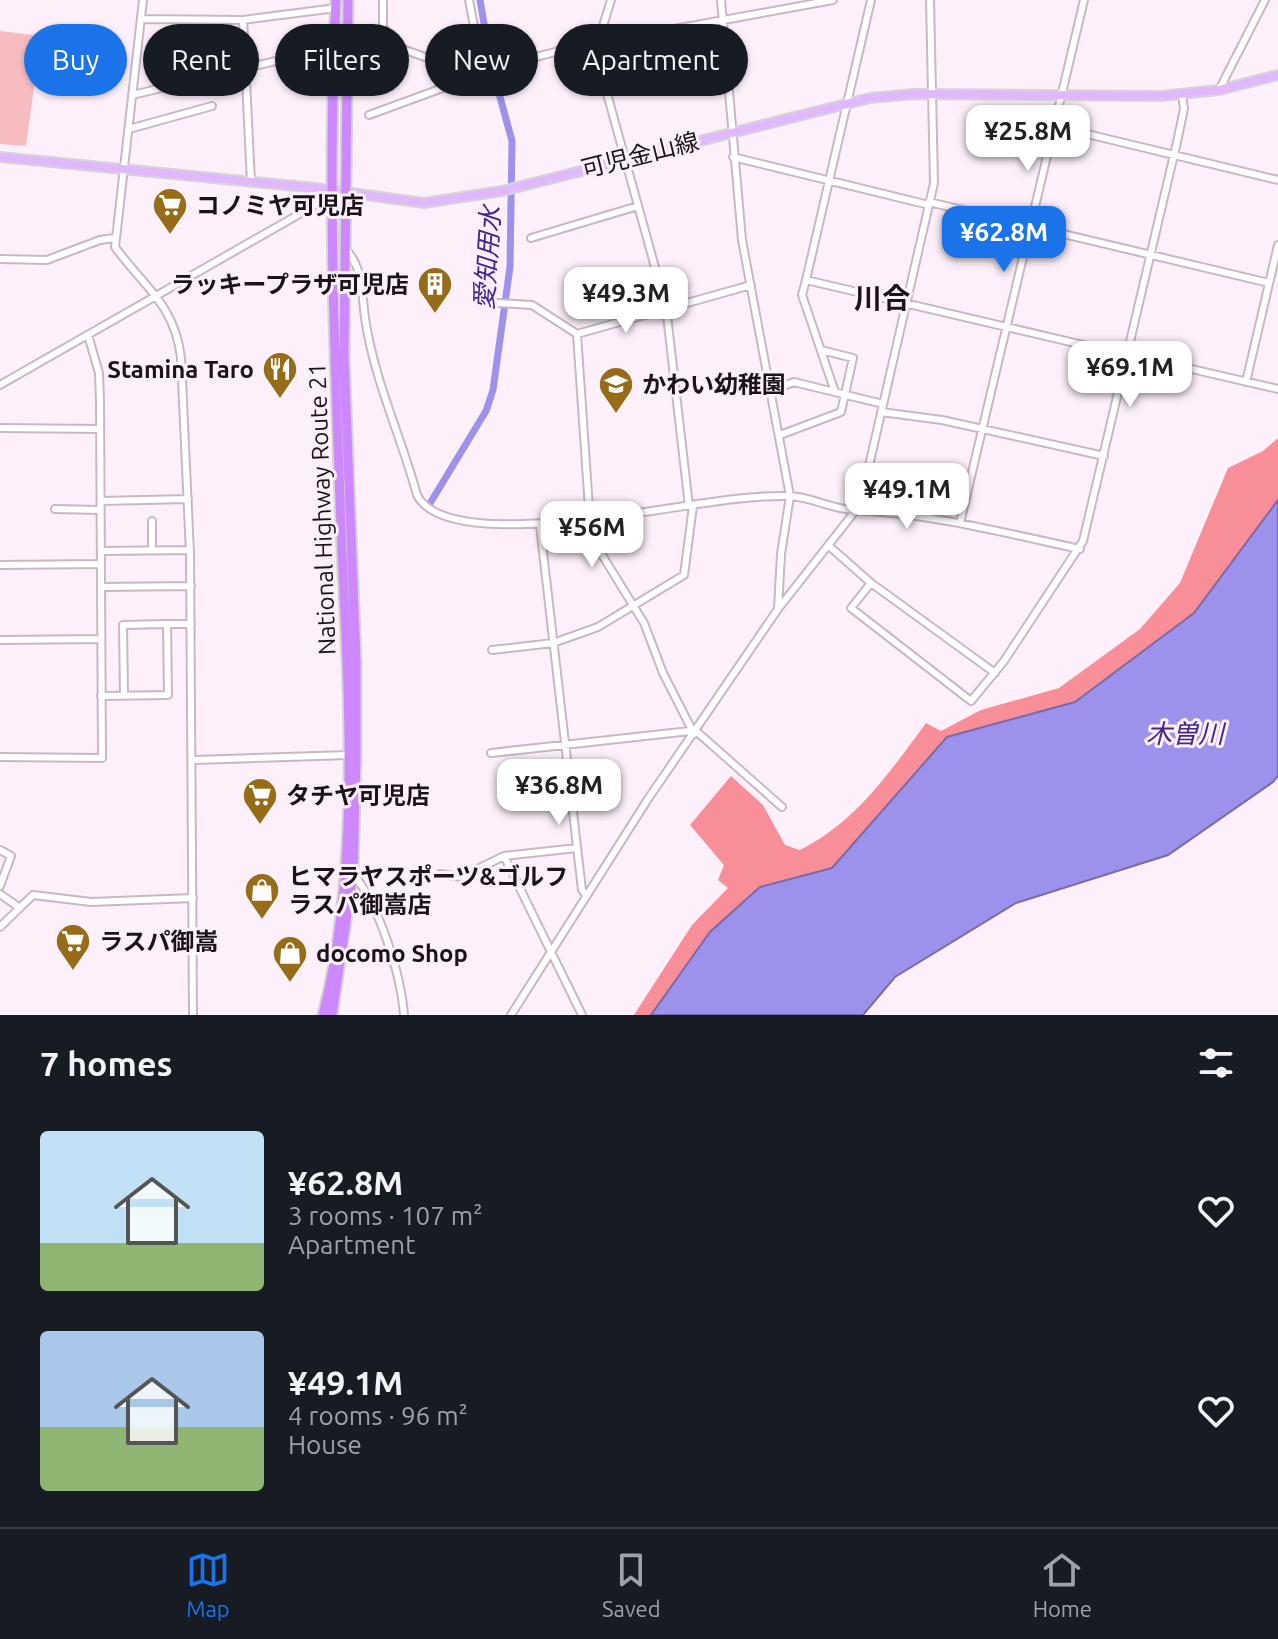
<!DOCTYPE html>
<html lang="en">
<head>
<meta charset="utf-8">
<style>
  body { margin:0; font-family:Ubuntu,"Noto Sans JP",sans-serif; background:#20242c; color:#f1f3f6; height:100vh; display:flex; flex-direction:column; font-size:30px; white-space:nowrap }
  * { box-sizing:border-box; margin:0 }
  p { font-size:26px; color:#9ea1a6 }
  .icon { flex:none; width:44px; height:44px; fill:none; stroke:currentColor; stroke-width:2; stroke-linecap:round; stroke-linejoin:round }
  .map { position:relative; height:1015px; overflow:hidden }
  .sheet { display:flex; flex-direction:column; background:#171b24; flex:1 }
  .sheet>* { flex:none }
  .top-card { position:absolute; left:24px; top:24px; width:800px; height:72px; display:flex; gap:16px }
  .price { position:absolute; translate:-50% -68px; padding:0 18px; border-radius:16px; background:#fff; color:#222; font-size:26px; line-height:52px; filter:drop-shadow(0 2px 4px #0008) }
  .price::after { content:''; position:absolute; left:50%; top:48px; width:24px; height:18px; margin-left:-12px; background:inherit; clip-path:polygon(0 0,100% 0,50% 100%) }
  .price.on { background:#1a73e8; color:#fff }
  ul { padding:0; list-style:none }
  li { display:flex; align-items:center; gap:24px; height:200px; padding:0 40px }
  li span { display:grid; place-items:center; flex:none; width:224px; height:160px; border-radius:8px; color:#555 }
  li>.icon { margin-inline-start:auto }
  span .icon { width:96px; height:96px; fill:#fffc; stroke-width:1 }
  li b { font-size:34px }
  h2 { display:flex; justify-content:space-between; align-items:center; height:96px; padding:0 40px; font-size:34px }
  .chip { padding:0 28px; border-radius:36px; background:#171b24; box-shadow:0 2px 6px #0004; font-size:28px; line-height:72px }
  .chip.on { background:#1a73e8; color:#fff }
  .tab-bar { display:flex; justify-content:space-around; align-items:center; height:112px; border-top:2px solid #363941; background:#171b24; font-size:22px; color:#9ea1a6 }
  .tab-bar a { display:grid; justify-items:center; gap:4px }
  .tab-bar .on { color:#1a73e8 }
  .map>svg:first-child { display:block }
  .green { fill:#f7bcbf }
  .forest { fill:#f88e97 }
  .water { fill:#9d92eb; stroke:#766cac; stroke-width:2 }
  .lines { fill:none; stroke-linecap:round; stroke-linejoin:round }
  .canal { stroke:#9d92eb; stroke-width:7 }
  .minor-casing { stroke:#cbb6c7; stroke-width:10 }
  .major-casing { stroke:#d6d5d6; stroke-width:12 }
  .highway-casing { stroke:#d6d5d6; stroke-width:13 }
  .minor { stroke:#fff; stroke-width:6 }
  .major { stroke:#e1b8fe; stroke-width:8 }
  .highway { stroke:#cd88fd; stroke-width:9 }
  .labels { text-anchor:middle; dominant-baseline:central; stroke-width:6; stroke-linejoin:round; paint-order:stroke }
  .street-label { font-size:24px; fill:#1b1319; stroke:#fdf0fb }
  .poi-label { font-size:24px; font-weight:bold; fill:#1b1319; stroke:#fdf0fb; text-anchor:start }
  .water-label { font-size:26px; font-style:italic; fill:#43278e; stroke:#fdf0fb }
  .quarter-label { font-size:28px; font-weight:bold; fill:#1b1319; stroke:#fdf0fb }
</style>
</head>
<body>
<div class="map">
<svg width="1278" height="1015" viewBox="0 0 1278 1015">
  <rect width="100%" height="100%" fill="#fdf0fb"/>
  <path class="green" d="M 0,31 L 41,36 L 26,146 L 0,144 Z"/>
  <path class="forest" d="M 1278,438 L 1278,500 L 1194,613 L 1075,702 L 947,737 L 832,868 L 759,887 L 710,932 L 651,1015 L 634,1015 L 692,925 L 728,888 L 718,880 L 724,865 L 690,825 L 731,776 L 763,805 L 785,845 L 800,850 C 856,822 889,773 926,723 L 941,731 L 981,710 L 1059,688 L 1140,629 L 1180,583 L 1228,468 L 1263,451 Z"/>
  <path class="water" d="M 1278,500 L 1278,776 L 1273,782 L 1168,855 L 1016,903 L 895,977 L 863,1015 L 651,1015 L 710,932 L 760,887 L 832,868 L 947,737 L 1075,702 L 1194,613 Z"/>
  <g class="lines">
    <path class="canal" d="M 429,505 L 486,411 L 493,390 L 510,267 L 512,141 L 491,64 L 480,0"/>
    <g class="minor-casing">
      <path id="minor" d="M 143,0 L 115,247 C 144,287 175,305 181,358 L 190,553 L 193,1015
        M 383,0 L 383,27 L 397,47 L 472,74 L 570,48 L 833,0
        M 469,0 L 483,73
        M 721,0 L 742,240 L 790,496 L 781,554 L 778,609
        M 871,0 L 806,280 L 1126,355
        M 141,19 L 243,20 L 336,8
        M 243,20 L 251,182
        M 598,42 L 611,0
        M 593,43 L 666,307 L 689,506
        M 1219,90 L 1265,0
        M 132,95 L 335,47
        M 369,115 L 459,82 L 465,72
        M 1054,126 L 1278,180
        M 129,129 L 212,106
        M 733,157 L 929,205
        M 929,202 L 1269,283
        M 531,238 L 638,206
        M 345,249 C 363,265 362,296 365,318 C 374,380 401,436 417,495 C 442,544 591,518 637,513 C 685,507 740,495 788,496 C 810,496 831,509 853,510 C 928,513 1005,533 1080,549
        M 0,259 L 47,260 L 100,240 L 115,238
        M 806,280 L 802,295 L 835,392
        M 498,303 L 532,305 L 577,334
        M 577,334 L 591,537 L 644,623 L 663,673 L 694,734
        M 577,334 L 751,285
        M 1127,354 L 1278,389
        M 1246,382 L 1278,245
        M 0,385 L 324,200
        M 772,390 L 794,382 L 883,404
        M 881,412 L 942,420 L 1104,456
        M 0,428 L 100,429
        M 780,435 L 841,412 L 853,358 L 821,350
        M 101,501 L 188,499
        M 55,509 L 100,510
        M 859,509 L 934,183 L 930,0
        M 152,521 L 152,550
        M 960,523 L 1084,0
        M 540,526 L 582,890 L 586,895
        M 829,546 L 871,583 L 851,608 L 971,701 L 1004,661 L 1083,541 L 1177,142 L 1184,109 L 1182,95
        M 101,551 L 190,550
        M 0,565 L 101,564
        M 871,583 L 995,673
        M 101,587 L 191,586
        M 0,640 L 101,639
        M 492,650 L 553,643 L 598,627 L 684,575 L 693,506
        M 124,695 L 123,625 L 167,624
        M 101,696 L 168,695 L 167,624 L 191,624
        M 696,731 L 782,807
        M 491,753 L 690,731
        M 0,757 L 102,758 L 100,401 L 99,373 L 88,335
        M 194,760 L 349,755
        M 0,850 L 11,856 L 0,886
        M 504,856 L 582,1015
        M 353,874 C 379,904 401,975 404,1015
        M 440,874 L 461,877 L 504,856 L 577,848
        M 0,894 L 20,908
        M 0,927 L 33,895 L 91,902 L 193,898
        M 511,1015 L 648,799 L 778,609 L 856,510"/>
    </g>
    <g class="major-casing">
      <path id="major" d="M 0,157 L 315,188 L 424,203 L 502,191 L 870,98 L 914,94 L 1161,96 L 1219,90 L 1278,75"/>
    </g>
    <g class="highway-casing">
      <path id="highway" d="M 323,1015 C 360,870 349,699 342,551 C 335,368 327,183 336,0
        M 332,1015 L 353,874 L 356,756 L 356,660 L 344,357 L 348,0"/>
    </g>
    <use href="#minor" class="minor"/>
    <use href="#major" class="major"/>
    <use href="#highway" class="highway"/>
  </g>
  <defs>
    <g id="supermarket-pin" transform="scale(1.8)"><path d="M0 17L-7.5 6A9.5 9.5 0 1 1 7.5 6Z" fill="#966c18" stroke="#fdf0fb"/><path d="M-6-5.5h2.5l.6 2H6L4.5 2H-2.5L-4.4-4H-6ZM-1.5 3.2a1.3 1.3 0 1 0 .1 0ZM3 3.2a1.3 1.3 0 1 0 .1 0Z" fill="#fff"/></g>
    <g id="building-pin" transform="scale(1.8)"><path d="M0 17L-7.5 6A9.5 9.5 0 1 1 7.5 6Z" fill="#966c18" stroke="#fdf0fb"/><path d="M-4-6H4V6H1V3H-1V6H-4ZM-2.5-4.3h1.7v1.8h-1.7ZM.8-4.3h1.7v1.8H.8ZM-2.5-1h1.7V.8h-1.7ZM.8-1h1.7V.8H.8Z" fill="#fff"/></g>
    <g id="restaurant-pin" transform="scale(1.8)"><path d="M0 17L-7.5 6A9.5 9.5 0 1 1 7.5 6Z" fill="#966c18" stroke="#fdf0fb"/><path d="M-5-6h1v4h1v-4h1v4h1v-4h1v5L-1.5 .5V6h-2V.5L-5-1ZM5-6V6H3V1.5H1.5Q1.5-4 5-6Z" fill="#fff"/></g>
    <g id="school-pin" transform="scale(1.8)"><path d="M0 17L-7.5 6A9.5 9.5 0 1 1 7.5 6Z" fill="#966c18" stroke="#fdf0fb"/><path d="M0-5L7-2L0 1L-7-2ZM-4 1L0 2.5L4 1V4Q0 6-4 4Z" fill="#fff"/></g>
    <g id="shop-pin" transform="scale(1.8)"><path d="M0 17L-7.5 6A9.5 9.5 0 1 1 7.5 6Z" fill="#966c18" stroke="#fdf0fb"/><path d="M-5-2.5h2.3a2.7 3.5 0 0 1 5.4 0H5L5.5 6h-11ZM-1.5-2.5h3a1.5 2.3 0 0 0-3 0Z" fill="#fff"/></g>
  </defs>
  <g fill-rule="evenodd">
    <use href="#supermarket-pin" x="170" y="205"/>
    <use href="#building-pin" x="435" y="284"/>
    <use href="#restaurant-pin" x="280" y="369"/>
    <use href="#school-pin" x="616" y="384"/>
    <use href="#supermarket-pin" x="260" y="795"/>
    <use href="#shop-pin" x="262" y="890"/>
    <use href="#supermarket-pin" x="73" y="941"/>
    <use href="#shop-pin" x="290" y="953"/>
  </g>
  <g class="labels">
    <g class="street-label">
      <text transform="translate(640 155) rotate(-14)">可児金山線</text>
      <text transform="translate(322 509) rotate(-92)">National Highway Route 21</text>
    </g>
    <g class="poi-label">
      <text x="196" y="205">コノミヤ可児店</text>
      <text x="409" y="284" text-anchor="end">ラッキープラザ可児店</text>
      <text x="254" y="369" text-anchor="end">Stamina Taro</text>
      <text x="642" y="384">かわい幼稚園</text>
      <text x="286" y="795">タチヤ可児店</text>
      <text x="288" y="876">ヒマラヤスポーツ&amp;ゴルフ<tspan x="288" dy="28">ラスパ御嵩店</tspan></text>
      <text x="99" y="941">ラスパ御嵩</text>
      <text x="316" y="953">docomo Shop</text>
    </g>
    <g class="water-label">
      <text transform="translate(487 258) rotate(-86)">愛知用水</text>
      <text x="1185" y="733">木曽川</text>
    </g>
    <g class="quarter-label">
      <text x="882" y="297">川合</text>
    </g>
  </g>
</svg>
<b class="price" style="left:1028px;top:173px">¥25.8M</b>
<b class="price on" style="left:1004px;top:274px">¥62.8M</b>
<b class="price" style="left:626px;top:335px">¥49.3M</b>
<b class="price" style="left:1130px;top:409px">¥69.1M</b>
<b class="price" style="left:907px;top:531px">¥49.1M</b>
<b class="price" style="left:592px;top:569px">¥56M</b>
<b class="price" style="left:559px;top:827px">¥36.8M</b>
<div class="top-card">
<a class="chip on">Buy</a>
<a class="chip">Rent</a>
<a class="chip">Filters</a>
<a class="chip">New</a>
<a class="chip">Apartment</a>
</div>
</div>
<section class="sheet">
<h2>7 homes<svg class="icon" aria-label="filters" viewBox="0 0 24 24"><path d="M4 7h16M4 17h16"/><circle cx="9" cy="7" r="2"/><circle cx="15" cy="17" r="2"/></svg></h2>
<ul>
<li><span style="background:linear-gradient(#bfe0f5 70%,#8fb573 0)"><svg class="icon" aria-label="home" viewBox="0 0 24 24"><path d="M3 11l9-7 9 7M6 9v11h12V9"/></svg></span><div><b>¥62.8M</b><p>3 rooms · 107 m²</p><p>Apartment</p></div><svg class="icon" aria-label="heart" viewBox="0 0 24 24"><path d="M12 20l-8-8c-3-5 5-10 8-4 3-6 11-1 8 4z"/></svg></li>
<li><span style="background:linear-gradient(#a9c7e8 60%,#8fb573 0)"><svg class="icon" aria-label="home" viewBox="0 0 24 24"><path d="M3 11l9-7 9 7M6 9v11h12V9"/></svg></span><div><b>¥49.1M</b><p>4 rooms · 96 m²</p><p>House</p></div><svg class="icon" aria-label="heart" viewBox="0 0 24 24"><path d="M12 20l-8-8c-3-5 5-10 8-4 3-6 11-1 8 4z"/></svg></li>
</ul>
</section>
<nav class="tab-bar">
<a class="on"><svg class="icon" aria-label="map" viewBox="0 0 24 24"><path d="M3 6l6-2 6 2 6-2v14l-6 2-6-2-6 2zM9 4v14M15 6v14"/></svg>Map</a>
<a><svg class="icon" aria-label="saved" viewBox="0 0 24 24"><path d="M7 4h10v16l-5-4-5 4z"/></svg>Saved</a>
<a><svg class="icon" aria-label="home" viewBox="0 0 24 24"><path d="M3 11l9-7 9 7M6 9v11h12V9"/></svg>Home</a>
</nav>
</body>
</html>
